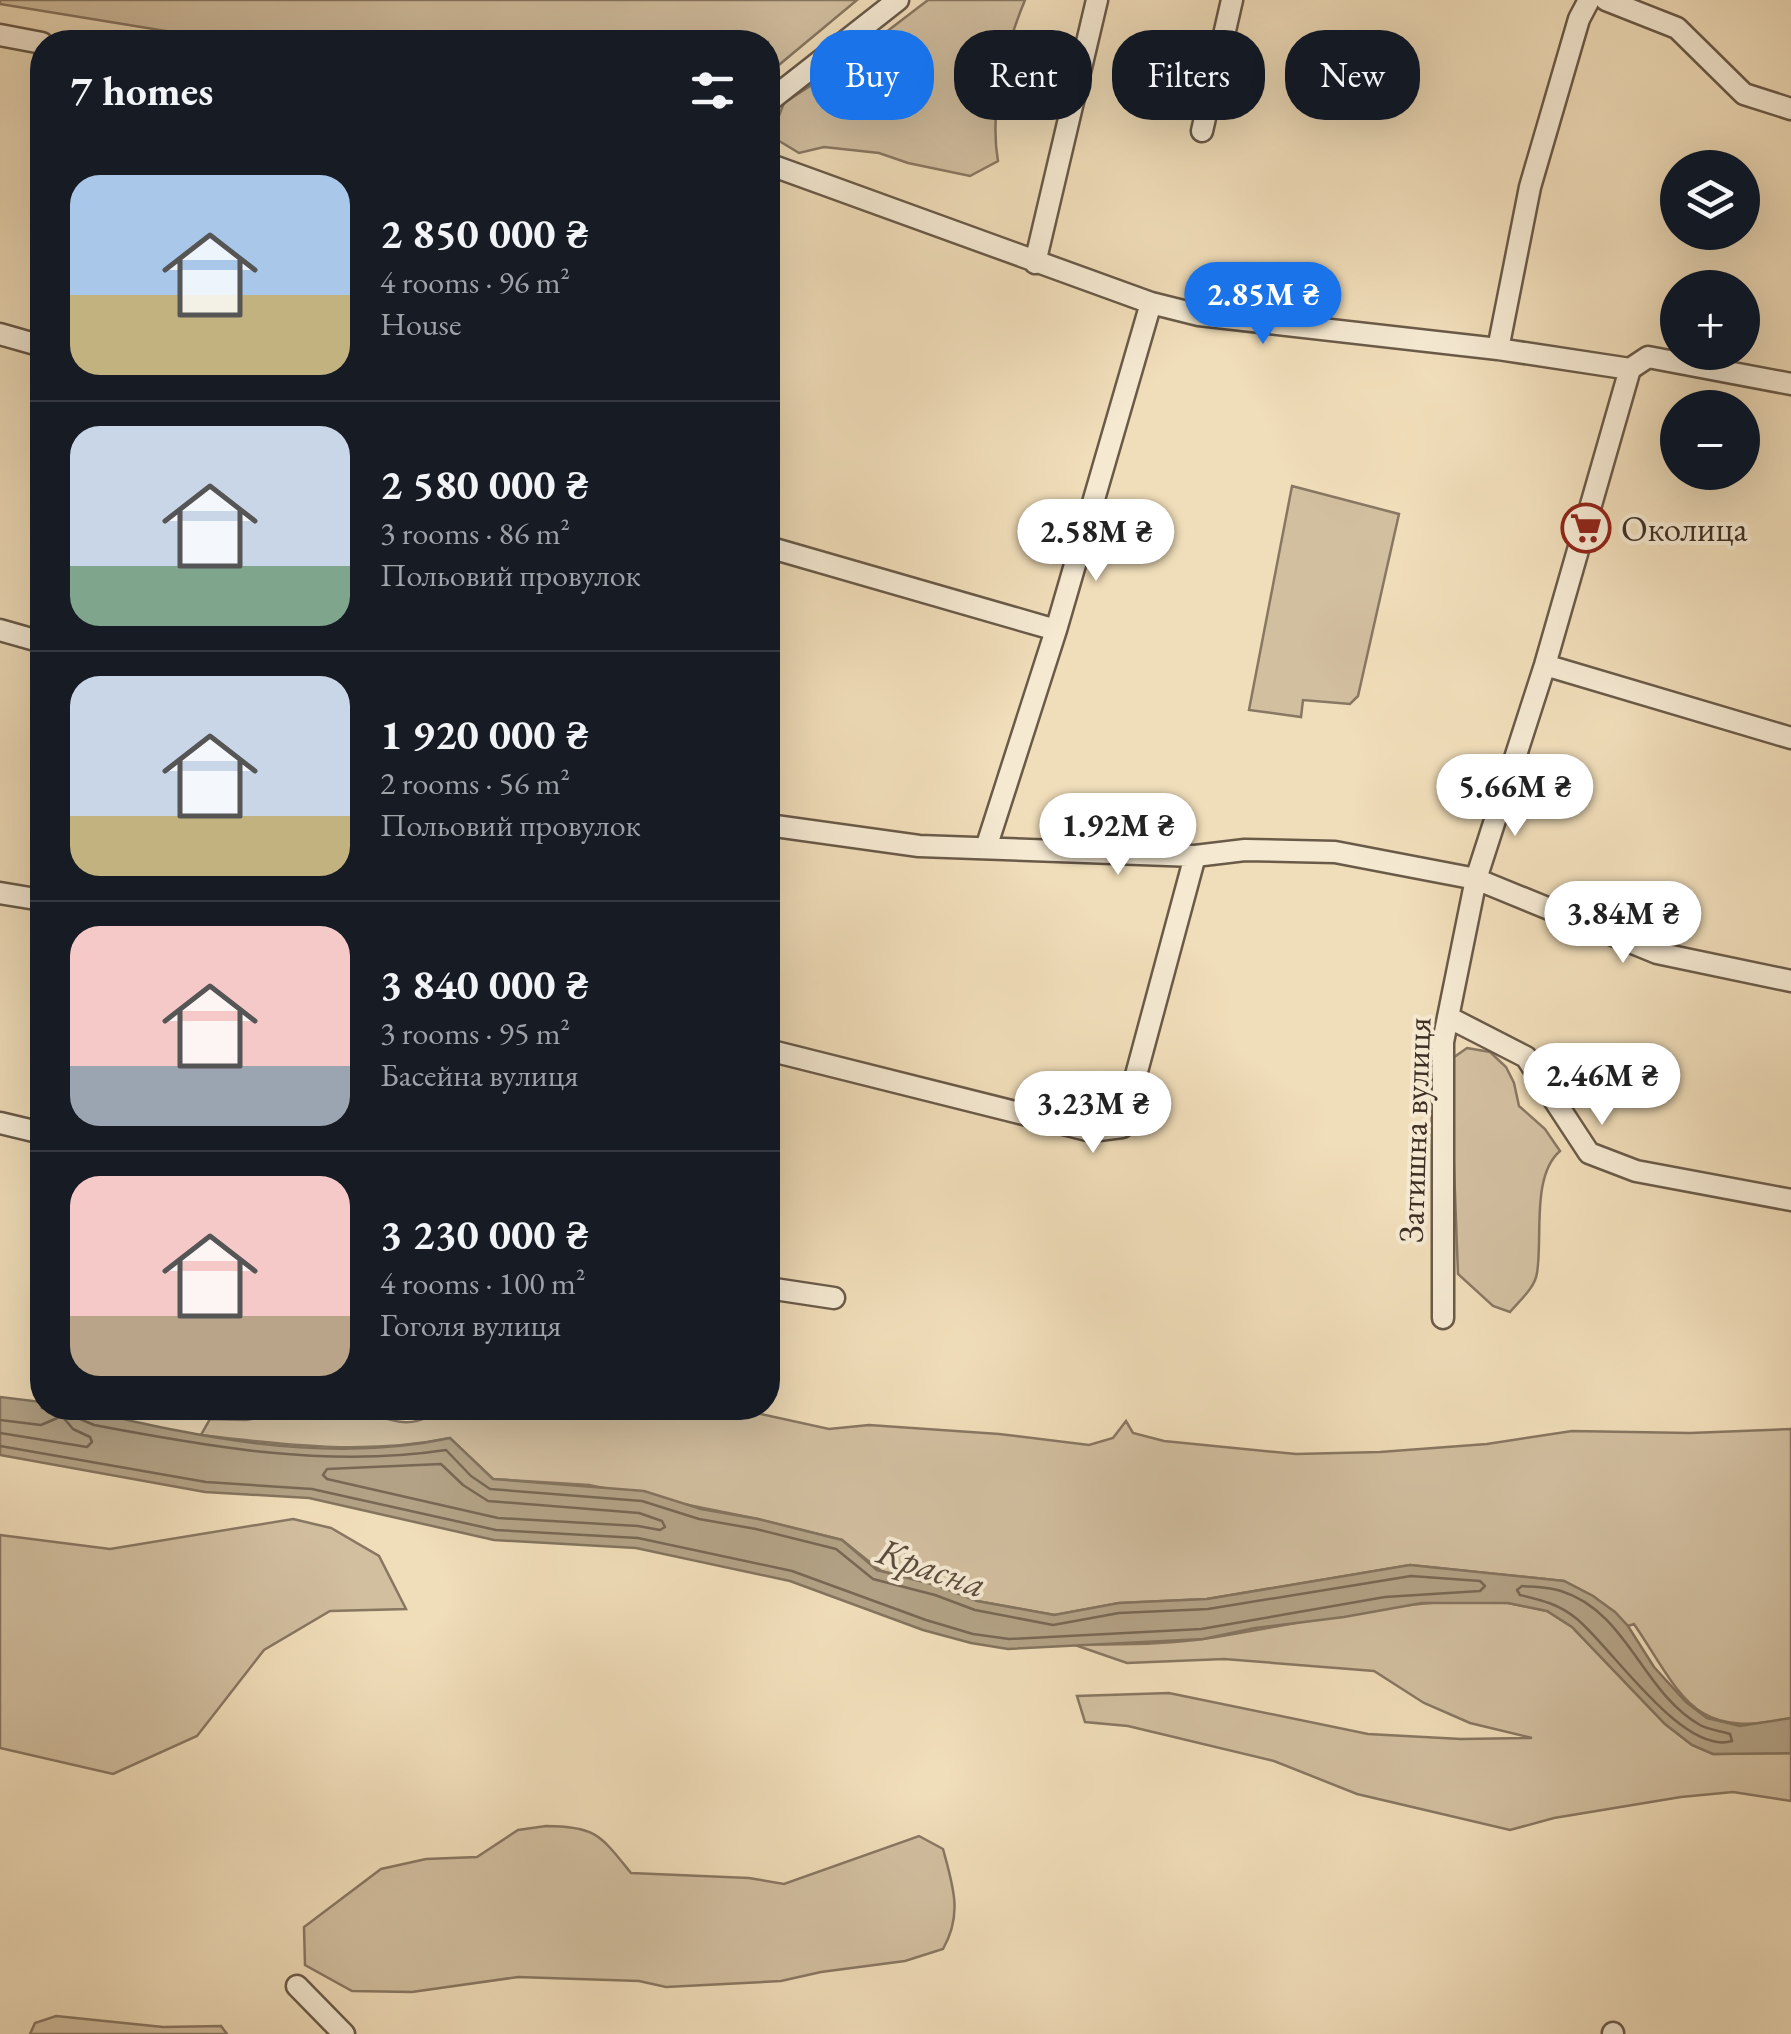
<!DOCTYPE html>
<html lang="en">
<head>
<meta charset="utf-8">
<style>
  body { margin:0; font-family:"EB Garamond",serif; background:#242831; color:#f1f3f6; height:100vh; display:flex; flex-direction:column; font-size:38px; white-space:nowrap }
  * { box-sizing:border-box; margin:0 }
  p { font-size:32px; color:#9ea1a6 }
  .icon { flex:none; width:55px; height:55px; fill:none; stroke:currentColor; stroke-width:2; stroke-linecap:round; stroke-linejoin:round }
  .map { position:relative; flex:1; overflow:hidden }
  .details { position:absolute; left:30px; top:30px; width:750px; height:1390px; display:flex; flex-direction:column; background:#171b24; border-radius:40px; box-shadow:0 10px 40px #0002 }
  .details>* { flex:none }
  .banner { position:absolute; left:810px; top:30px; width:830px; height:90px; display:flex; gap:20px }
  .tools { position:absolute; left:1660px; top:150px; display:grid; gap:20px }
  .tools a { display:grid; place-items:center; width:100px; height:100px; border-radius:50%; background:#171b24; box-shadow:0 10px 40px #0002; font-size:50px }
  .price { position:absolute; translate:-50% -85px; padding:0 22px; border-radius:35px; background:#fff; color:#222; font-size:32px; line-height:65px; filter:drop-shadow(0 2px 5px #0008) }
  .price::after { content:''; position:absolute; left:50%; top:60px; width:30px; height:22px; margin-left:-15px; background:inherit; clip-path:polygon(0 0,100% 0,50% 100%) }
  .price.on { background:#1a73e8; color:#fff }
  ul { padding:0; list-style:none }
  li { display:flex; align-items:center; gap:30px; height:250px; padding:0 40px }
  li+li { border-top:2px solid #363941 }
  li span { display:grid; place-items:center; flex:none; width:280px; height:200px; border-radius:30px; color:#555 }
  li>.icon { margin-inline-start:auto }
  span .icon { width:120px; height:120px; fill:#fffc; stroke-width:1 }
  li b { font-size:42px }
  h2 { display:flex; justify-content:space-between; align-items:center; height:120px; padding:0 40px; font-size:42px }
  .tag { padding:0 35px; border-radius:40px; background:#171b24; box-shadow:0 10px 40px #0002; font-size:35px; line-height:90px }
  .tag.on { background:#1a73e8; color:#fff }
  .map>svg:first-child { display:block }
  .green { fill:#d2bfa0; stroke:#887762; stroke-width:2.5 }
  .water { fill:#b3a286; stroke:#84745e; stroke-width:2.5 }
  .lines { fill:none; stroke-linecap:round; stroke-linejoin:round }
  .shore { stroke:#786854; stroke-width:2.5 }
  .minor-casing { stroke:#6a5a48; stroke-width:25 }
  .minor { stroke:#f5e9d2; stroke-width:20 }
  .labels { text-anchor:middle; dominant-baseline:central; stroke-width:8; stroke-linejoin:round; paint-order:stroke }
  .poi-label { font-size:35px; fill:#3e2f23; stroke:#f5e9d2; text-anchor:start }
  .street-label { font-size:35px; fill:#3e2f23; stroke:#f5e9d2 }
  .water-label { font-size:38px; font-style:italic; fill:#5b4c3c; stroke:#f5e9d2 }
</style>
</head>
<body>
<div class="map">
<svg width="1791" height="2034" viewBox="0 0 1791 2034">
  <rect width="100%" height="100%" fill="#f0ddb9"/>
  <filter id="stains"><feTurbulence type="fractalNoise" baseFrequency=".002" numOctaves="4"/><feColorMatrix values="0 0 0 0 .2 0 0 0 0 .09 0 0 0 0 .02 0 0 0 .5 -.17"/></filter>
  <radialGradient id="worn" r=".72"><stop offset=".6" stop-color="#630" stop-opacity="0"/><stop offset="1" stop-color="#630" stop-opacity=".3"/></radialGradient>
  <path class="green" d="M 0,0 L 857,0 L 768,74 L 768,42 L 233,42 L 0,4 Z
    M 928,0 L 1025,0 C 1005,48 989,110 998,161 L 970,176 L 908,163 L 879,153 L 824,147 L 799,153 L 771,136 L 784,103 L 847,62 Z
    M 1292,486 L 1399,514 L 1358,696 L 1350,704 L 1303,700 L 1301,717 L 1249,710 Z
    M 1467,1048 L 1490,1052 L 1506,1067 L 1514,1083 L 1519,1106 L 1545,1129 L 1560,1151 C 1531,1176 1543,1238 1537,1273 C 1535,1288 1519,1301 1510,1312 L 1493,1306 L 1458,1274 L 1450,1060 Z
    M 315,1408 C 328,1408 345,1405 357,1409 C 383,1417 404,1430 430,1416 L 427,1408 L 733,1408 L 829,1429 L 869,1425 L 999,1434 L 1089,1445 L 1113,1438 L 1126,1421 L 1133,1433 L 1164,1441 L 1296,1454 L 1380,1452 L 1487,1444 L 1572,1431 L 1690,1433 L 1791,1429 L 1791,1718 C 1691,1740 1683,1696 1634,1624 L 1628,1626 L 1593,1596 L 1564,1581 L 1410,1565 L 1207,1599 L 1119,1603 L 1055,1615 L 977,1601 L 939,1586 L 881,1571 L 842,1540 L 758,1519 L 589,1485 L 493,1479 L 450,1438 C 368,1455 283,1445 201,1435 L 210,1419 L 246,1420 L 269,1416 L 283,1410 Z
    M 293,1519 L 331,1528 L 379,1556 L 406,1609 L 330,1611 L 264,1650 L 197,1736 L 113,1774 L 0,1748 L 0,1535 L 110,1549 Z
    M 1455,1601 L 1508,1603 L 1547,1611 L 1572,1627 L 1665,1724 L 1692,1745 L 1713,1754 L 1791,1753 L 1791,1801 L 1733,1792 L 1681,1797 L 1554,1818 L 1510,1830 L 1357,1794 L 1274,1761 L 1128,1726 L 1085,1722 L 1077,1696 L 1169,1693 L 1368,1734 L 1461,1739 L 1532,1738 L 1470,1723 L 1424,1703 L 1374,1671 L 1224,1659 L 1127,1663 L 1072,1644 C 1116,1645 1160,1645 1203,1639 C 1287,1626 1370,1606 1455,1601 Z
    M 546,1826 C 596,1826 601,1836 631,1873 L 749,1878 L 784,1884 L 919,1836 L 943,1849 C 953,1886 963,1914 943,1949 L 905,1961 L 821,1972 L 781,1981 L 666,1987 L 639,1981 L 518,1977 L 412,1992 L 352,1991 L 305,1965 L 304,1927 L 381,1869 L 426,1859 L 477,1857 L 518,1830 Z
    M 56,2016 L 163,2027 L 221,2026 L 227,2034 L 30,2034 L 35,2023 Z"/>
  <path class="water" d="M 0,1397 L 42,1402 L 42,1408 C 88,1408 134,1423 180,1431 C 266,1448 363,1457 450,1438 L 493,1479 L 644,1491 L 701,1509 L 758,1519 L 842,1540 L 877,1570 L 939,1586 L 977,1601 L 1054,1615 L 1119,1603 L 1207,1599 L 1410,1565 L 1564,1581 L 1593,1596 L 1615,1612 L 1628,1626 L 1654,1667 L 1686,1702 L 1707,1718 L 1740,1726 L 1791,1718 L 1791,1753 L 1713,1754 L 1692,1745 L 1665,1724 L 1572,1627 L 1547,1611 L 1508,1603 L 1422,1603 L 1344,1617 L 1255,1628 L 1203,1639 L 1008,1649 L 971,1643 L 923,1630 L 790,1581 L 636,1548 L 494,1540 L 309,1498 L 205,1492 L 0,1455 Z"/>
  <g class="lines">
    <path class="shore" d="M 0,1420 L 41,1425 L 62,1416 L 73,1429 L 90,1437 L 92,1442 L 87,1447 L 0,1433
      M 0,1446 L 206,1482 L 312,1489 L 496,1530 L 638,1538 L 792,1571 L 926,1620 L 973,1634 L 1009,1639 L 1201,1629 L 1385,1597 L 1480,1591 L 1485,1586 L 1480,1581 L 1411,1576 L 1208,1609 L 1119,1613 L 1053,1625 L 975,1610 L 935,1595 L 873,1579 L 836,1549 L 756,1529 L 699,1519 L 642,1501 L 490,1489 L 471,1476 L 446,1450 C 327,1468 210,1447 94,1425 L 80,1419 L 77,1408
      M 441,1464 L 463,1485 L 488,1501 L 639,1513 L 662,1521 L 665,1527 L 660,1530 L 638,1526 L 498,1518 L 327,1479 L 323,1475 L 327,1469 Z
      M 1522,1586 C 1534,1587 1549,1587 1561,1591 C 1628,1612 1642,1692 1700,1725 C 1709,1730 1721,1731 1730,1734 L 1732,1741 C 1683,1756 1612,1648 1577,1619 C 1559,1604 1541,1600 1520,1595 L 1517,1590 Z"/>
    <g class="minor-casing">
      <path id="minor" d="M 1606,0 L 1677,28 L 1744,94 L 1791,109
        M 0,35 L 42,43
        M 768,102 L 898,0
        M 1202,131 L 1232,0
        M 768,164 L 1151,303 L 1199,315 L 1498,349 L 1630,369 L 1648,357 L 1791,384
        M 1035,263 L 1097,0
        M 0,334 L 42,346
        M 1498,349 L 1530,187 L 1579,19 L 1589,0
        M 768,547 L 1056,630
        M 0,630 L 42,642
        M 1545,665 L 1791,738
        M 768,825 L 919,846 L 1195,856 L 1245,850 L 1335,852 L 1476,879 L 1657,953 L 1791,981
        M 986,848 L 1056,630 L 1151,303
        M 0,893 L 42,900
        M 1448,1017 L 1526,1057 L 1589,1153 L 1636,1171 L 1791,1200
        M 768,1050 L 1091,1131 L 1122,1127 L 1195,856
        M 0,1123 L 42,1133
        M 768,1288 L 834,1298
        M 1443,1318 L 1443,1042 L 1476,879 L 1545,665 L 1630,369
        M 297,1986 L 344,2034
        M 1613,2033 L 1613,2034"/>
    </g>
    <use href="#minor" class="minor"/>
  </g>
  <defs>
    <g id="supermarket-ring" transform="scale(2.5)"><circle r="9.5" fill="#f5e9d2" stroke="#8f2418" stroke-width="1.5"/><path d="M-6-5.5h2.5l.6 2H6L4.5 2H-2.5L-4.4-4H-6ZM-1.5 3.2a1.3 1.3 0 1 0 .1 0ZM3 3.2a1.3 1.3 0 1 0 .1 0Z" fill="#8f2418"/></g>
  </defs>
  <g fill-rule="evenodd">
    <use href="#supermarket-ring" x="1586" y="528"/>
  </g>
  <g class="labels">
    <g class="poi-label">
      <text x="1621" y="528">Околица</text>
    </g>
    <g class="street-label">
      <text transform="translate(1414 1130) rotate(-88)">Затишна вулиця</text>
    </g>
    <g class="water-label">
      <text transform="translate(932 1567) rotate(19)">Красна</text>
    </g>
  </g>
  <rect width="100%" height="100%" filter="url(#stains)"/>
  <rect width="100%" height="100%" fill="url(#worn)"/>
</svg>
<div class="tools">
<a><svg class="icon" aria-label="layers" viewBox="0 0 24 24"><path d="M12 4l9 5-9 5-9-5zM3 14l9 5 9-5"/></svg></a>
<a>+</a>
<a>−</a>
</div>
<b class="price on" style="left:1263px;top:347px">2.85M ₴</b>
<b class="price" style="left:1096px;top:584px">2.58M ₴</b>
<b class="price" style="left:1515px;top:839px">5.66M ₴</b>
<b class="price" style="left:1118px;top:878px">1.92M ₴</b>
<b class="price" style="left:1623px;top:966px">3.84M ₴</b>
<b class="price" style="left:1602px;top:1128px">2.46M ₴</b>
<b class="price" style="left:1093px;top:1156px">3.23M ₴</b>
<div class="banner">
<a class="tag on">Buy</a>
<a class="tag">Rent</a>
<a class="tag">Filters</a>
<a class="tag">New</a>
</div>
<section class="details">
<h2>7 homes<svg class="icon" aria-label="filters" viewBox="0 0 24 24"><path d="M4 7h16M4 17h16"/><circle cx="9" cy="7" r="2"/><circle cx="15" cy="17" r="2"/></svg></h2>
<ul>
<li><span style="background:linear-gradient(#a9c7e8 60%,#c2b280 0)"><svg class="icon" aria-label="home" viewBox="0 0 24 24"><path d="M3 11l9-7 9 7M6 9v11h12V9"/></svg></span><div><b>2 850 000 ₴</b><p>4 rooms · 96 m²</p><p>House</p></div></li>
<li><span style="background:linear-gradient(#c9d6e8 70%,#7fa58c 0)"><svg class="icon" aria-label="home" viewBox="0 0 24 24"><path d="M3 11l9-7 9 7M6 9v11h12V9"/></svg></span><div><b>2 580 000 ₴</b><p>3 rooms · 86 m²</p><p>Польовий провулок</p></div></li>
<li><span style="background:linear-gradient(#c9d6e8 70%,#c2b280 0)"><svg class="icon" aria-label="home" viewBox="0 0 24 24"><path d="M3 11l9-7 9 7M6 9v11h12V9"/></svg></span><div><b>1 920 000 ₴</b><p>2 rooms · 56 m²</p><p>Польовий провулок</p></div></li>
<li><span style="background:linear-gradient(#f6c9c9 70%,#9aa5b1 0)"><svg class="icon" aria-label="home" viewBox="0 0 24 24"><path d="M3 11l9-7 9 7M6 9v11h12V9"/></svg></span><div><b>3 840 000 ₴</b><p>3 rooms · 95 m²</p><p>Басейна вулиця</p></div></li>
<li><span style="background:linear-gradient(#f6c9c9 70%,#b9a48a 0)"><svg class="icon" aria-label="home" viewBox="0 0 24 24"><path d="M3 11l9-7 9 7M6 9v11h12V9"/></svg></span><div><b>3 230 000 ₴</b><p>4 rooms · 100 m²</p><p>Гоголя вулиця</p></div></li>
</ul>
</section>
</div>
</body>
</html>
